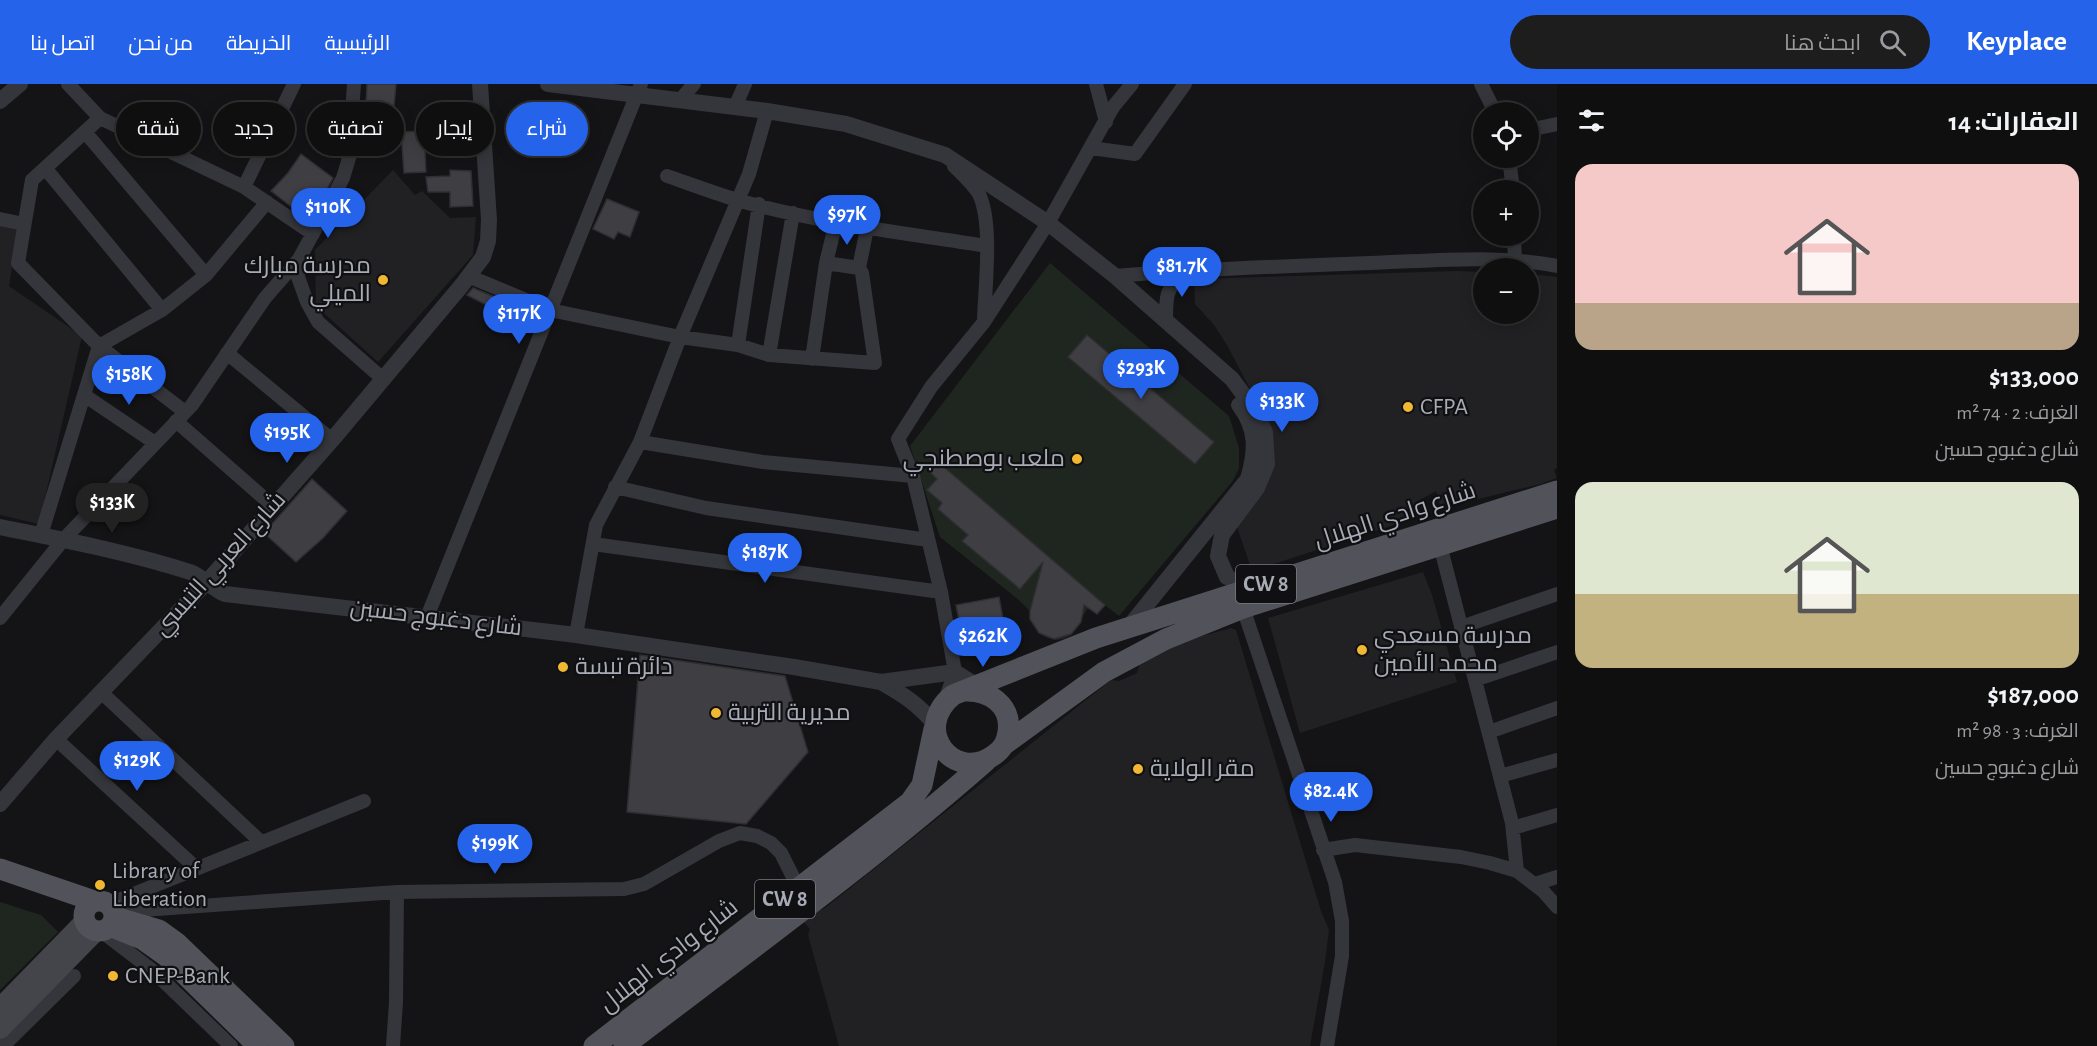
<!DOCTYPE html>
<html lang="ar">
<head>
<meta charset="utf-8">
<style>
  body { margin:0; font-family:"Alegreya Sans",Cairo,sans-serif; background:#1d1d1e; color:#f1f3f6; direction:rtl; height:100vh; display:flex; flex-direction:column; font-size:22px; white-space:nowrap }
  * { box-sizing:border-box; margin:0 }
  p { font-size:20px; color:#9b9c9f }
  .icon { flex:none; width:33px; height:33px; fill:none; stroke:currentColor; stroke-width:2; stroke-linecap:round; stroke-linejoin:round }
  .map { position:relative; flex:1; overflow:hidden; direction:ltr }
  .side { display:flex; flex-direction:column; background:#0f0f10; width:540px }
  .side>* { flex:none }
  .top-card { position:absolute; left:18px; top:18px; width:570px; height:54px; direction:rtl; display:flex; gap:12px }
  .controls { position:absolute; left:1473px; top:18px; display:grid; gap:12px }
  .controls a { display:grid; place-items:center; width:66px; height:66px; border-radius:50%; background:#0f0f10; box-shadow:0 3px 15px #0003,0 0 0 2px #2f2f30; font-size:30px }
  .price { position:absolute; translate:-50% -51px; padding:0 14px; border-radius:21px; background:#2563eb; color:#fff; font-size:20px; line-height:39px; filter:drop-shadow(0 2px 3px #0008) }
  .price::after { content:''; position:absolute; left:50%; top:36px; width:18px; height:14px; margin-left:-9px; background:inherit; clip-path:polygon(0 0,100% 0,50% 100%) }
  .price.selected { background:#222; color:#fff }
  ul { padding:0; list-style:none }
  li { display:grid; align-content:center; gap:12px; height:318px; padding:0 18px }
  li span { display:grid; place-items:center; height:186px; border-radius:18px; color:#555 }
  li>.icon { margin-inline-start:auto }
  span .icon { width:108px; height:108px; fill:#fffc; stroke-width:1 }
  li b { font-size:26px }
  h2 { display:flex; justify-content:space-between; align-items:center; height:72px; padding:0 18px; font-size:26px }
  .tag { padding:0 21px; border-radius:27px; background:#0f0f10; box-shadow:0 3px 15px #0003,0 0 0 2px #2f2f30; font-size:21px; line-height:54px }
  .tag.selected { background:#2563eb; color:#fff }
  header { display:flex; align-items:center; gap:36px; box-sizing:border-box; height:84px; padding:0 30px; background:#2563eb; color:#fff }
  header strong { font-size:28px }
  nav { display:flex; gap:33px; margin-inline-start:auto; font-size:21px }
  .search { width:420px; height:54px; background:#1d1d1e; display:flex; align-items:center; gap:15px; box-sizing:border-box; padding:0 21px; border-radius:33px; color:#9b9c9f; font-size:22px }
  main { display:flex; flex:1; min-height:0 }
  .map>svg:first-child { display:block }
  .built { fill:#212023 }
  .green { fill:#1f2620 }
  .building { fill:#3f3f43; stroke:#2f2e32; stroke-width:1.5 }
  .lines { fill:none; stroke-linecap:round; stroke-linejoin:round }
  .minor { stroke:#35363b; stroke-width:14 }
  .tertiary { stroke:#35363b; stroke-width:16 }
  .secondary { stroke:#43454b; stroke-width:20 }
  .primary { stroke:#52535a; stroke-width:21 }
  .poi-dot { fill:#f0b733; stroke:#100f11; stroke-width:2 }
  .labels { text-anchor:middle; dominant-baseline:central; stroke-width:4.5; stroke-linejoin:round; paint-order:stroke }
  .shield { fill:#100f11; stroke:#797c84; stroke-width:1.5 }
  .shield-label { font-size:22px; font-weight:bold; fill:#a6abb6 }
  .poi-label { font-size:24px; fill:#a6abb6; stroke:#100f11; text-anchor:start }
  .street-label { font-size:24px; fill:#a6abb6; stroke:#100f11 }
</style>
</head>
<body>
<header>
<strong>Keyplace</strong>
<div class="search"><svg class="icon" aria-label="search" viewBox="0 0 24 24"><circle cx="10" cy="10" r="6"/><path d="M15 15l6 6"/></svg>ابحث هنا</div>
<nav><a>الرئيسية</a><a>الخريطة</a><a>من نحن</a><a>اتصل بنا</a></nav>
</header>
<main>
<section class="side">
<h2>العقارات: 14<svg class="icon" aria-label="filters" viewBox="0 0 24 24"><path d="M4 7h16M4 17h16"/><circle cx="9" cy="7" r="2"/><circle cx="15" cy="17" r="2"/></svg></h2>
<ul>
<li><span style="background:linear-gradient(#f6c9c9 75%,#b9a48a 0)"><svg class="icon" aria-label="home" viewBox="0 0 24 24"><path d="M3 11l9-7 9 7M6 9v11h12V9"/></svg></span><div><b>$133,000</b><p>الغرف: 2 · 74 m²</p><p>شارع دغبوج حسين</p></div></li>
<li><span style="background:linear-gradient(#dfe7d0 60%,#c2b280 0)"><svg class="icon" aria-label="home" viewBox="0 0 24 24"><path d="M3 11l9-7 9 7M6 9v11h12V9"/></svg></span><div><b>$187,000</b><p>الغرف: 3 · 98 m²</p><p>شارع دغبوج حسين</p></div></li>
</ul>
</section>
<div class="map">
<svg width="1557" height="962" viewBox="0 0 1557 962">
  <rect width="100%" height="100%" fill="#141416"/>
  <path class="built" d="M 393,86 L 415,111 L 422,107 L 450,134 L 476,133 L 473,171 L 378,278 L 316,222 L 315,166 Z
    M 0,142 L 18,146 L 9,202 L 82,252 L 39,440 L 0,431 Z
    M 1457,187 L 1483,188 L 1484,230 L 1528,230 L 1529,190 L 1557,193 L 1557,384 L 1554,386 L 1557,394 L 1541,400 L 1441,424 L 1436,407 L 1416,418 L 1421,432 L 1252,487 L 1235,437 L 1262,404 L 1251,307 L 1227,261 L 1214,241 L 1195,220 L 1194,195 Z
    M 1423,488 L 1432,511 L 1457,598 L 1300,649 L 1268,534 Z
    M 1231,544 L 1236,546 L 1321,827 L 1329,846 L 1325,878 L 1310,962 L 839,962 L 808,851 L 810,845 L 801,835 L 825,824 L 1111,596 L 1119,597 L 1137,589 L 1144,568 Z"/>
  <path class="green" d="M 1050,179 L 1229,332 L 1239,364 L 1239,385 L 1232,398 L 1119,532 L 1105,521 L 1097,530 L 1088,524 C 1082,532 1080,542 1073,549 C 1054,566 1031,548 1030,527 L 1019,516 L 940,453 L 910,362 Z
    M 0,818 L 41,831 L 58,848 L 0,906 Z"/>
  <path class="building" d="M 367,0 L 396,0 L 394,22 L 366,20 Z
    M 424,47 L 426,88 L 404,89 L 401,48 Z
    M 301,70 L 333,94 L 318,122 L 306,134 L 271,107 L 288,89 Z
    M 450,86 L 471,87 L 473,122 L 450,123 L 450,108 L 428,108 L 426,93 L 450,92 Z
    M 607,115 L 639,128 L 630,153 L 618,148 L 614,155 L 593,145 Z
    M 473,204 L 502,216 L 498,227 L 467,211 Z
    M 1087,251 L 1214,358 L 1195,380 L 1068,273 Z
    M 938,378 L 1105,521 L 1097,530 L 1084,521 L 1081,538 L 1071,550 L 1054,555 L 1039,549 L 1030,535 L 1030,527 L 1043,478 L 1020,505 L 962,457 L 968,451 L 938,425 L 942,419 L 927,406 L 937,395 L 930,388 Z
    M 312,395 L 347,427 L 323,454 L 296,478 L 264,449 Z
    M 999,513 L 1006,551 L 964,560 L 956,521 Z
    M 640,571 L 785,592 L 808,668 L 746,740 L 627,728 Z"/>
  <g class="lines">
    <path class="minor" d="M 354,0 L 349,74 L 343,94 L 299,175 L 298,193 L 307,218 L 318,238 L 383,295
      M 1096,0 L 1106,38
      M 1481,0 L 1495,28
      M 680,16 L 694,0
      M 735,23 L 745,0
      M 100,34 L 244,103 L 313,150
      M 1528,46 L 1557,40
      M 85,48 L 206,191
      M 1091,64 L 1135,70 L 1185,0
      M 1509,74 L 1513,106
      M 954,82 C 962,90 973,100 979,110 C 993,139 985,203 984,236
      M 45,84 L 162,226
      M 667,92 C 690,100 714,109 737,116 C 818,139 904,149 987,162
      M 244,103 L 294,0
      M 0,135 L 24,140
      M 1514,152 L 1515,178
      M 826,179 L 859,184 L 867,144
      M 468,192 L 550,226 L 680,253 L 738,261 L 769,271 L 875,279 L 862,189 L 859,184
      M 1115,192 C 1200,185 1285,182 1370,179 C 1432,177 1496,170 1557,182
      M 1166,237 C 1166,209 1166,207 1184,186
      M 738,261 L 759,120
      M 227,269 L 332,356
      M 769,271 L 793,129
      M 812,275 L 826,179 L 836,138
      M 84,311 L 155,359
      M 185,328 L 99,262 L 162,226 L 206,191 L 267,118
      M 176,337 L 273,422
      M 640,358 L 763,378 L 913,392
      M 615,403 L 706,424 L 928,456
      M 41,451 L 99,262 L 18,179 L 32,96 L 100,34 L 68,0
      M 593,460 L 941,508
      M 1440,461 L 1512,739 L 1517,787
      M 1243,524 L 1335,798 L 1342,837 L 1342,872 L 1327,962
      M 427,533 L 641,0
      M 0,534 L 63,456 L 192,321 L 265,214 L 299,175
      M 1461,543 L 1557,510
      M 576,551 L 596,441 L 640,358 L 680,253 L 749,90 L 767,27
      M 1475,596 L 1557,568
      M 101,608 L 261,758
      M 944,619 L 955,588 L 941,508 L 913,392 L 898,355 L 931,303 L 984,238 L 1048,139 L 1113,23 L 1132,0
      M 1489,648 L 1557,624
      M 56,655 L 196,784
      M 1500,692 L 1557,676
      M 1513,744 L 1557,731
      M 1323,766 L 1355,761 L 1461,773 L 1490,779 L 1517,787 L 1543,807 L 1557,823
      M 1535,800 L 1557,793
      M 109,820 L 364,717
      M 115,828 L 397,808 L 624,805 L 644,800 L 719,757 L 740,749 L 757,752 L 771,759 L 781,769 L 801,809
      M 101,847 L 152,886 L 231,962
      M 3,962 L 74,892
      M 393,962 L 396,918 L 397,808"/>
    <path class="tertiary" d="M 548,0 L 767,27 L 846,40 L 945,71 L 1048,139 L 1115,192 L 1232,295 L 1252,322 L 1265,348 L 1267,380 L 1257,404 L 1222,451 L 1218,472 L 1227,493 L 1250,505
      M 0,17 L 20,0
      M 0,443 C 64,456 128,468 190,488 C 203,493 212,505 225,510 L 576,551 L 794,583 L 881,598 L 955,588 L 985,607
      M 1128,544 L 1248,395 C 1256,367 1258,346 1239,321
      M 881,598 C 902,610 920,621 935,641
      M 0,720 L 56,655 L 206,499 L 332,356 L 462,201 L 483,173 L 488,157 L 489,136 L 480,0"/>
    <path class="secondary" d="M 0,924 L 85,837
      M 0,945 L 96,847"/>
    <path class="primary" d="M 965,607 C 989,606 1012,621 1008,648 C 1007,657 1002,666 994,671 C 955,700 910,646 953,611 L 1096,554 L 1557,407
      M 1005,660 L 1104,588 L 1166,555 L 1243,524 L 1557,424
      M 0,785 L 94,817
      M84 832a15 15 0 1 1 30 0a15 15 0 1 1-30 0Z
      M 115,833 L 159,846 L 177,859 L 284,962
      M 117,845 L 142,855 L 166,872 L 258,962
      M 594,962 L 910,718 L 922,701 L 934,645
      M 624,962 C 746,869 871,778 986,677"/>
  </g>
  <g class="poi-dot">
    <circle cx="383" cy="196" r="6"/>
    <circle cx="1408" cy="323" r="6"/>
    <circle cx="1077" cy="375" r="6"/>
    <circle cx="1362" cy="566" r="6"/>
    <circle cx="563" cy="583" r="6"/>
    <circle cx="716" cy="629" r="6"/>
    <circle cx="1138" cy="685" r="6"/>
    <circle cx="100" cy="801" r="6"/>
    <circle cx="113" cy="892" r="6"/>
  </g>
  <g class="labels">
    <g class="shield">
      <rect x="1236" y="481" width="60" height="38" rx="4.5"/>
      <rect x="755" y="796" width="60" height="38" rx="4.5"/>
    </g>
    <g class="shield-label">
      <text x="1266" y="500">CW 8</text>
      <text x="785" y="815">CW 8</text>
    </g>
    <g class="poi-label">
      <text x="371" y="182" text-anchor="end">مدرسة مبارك<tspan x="371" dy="28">الميلي</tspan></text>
      <text x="1420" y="323">CFPA</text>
      <text x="1065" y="375" text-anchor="end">ملعب بوصطنجي</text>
      <text x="1374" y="552">مدرسة مسعدي<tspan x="1374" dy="28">محمد الأمين</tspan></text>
      <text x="575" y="583">دائرة تبسة</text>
      <text x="728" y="629">مديرية التربية</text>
      <text x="1150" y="685">مقر الولاية</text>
      <text x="112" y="787">Library of<tspan x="112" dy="28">Liberation</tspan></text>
      <text x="125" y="892">CNEP-Bank</text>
    </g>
    <g class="street-label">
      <text transform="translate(1395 432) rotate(-18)">شارع وادي الهلال</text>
      <text transform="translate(220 480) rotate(-48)">شارع العربي التبسي</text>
      <text transform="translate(436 534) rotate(7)">شارع دغبوج حسين</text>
      <text transform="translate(669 872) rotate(-38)">شارع وادي الهلال</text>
    </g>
  </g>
</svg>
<div class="controls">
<a><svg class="icon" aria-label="locate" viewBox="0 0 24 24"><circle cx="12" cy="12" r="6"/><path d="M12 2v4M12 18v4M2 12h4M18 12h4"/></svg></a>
<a>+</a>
<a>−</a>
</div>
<b class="price" style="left:328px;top:155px">$110K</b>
<b class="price" style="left:847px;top:162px">$97K</b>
<b class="price" style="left:1182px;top:214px">$81.7K</b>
<b class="price" style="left:519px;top:261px">$117K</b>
<b class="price" style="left:1141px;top:316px">$293K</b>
<b class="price" style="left:129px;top:322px">$158K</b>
<b class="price" style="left:1282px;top:349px">$133K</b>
<b class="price" style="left:287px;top:380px">$195K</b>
<b class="price selected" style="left:112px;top:450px">$133K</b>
<b class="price" style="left:765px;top:500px">$187K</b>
<b class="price" style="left:983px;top:584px">$262K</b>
<b class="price" style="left:137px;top:708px">$129K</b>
<b class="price" style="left:1331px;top:739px">$82.4K</b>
<b class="price" style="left:495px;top:791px">$199K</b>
<div class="top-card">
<a class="tag selected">شراء</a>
<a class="tag">إيجار</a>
<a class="tag">تصفية</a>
<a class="tag">جديد</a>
<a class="tag">شقة</a>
</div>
</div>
</main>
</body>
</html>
